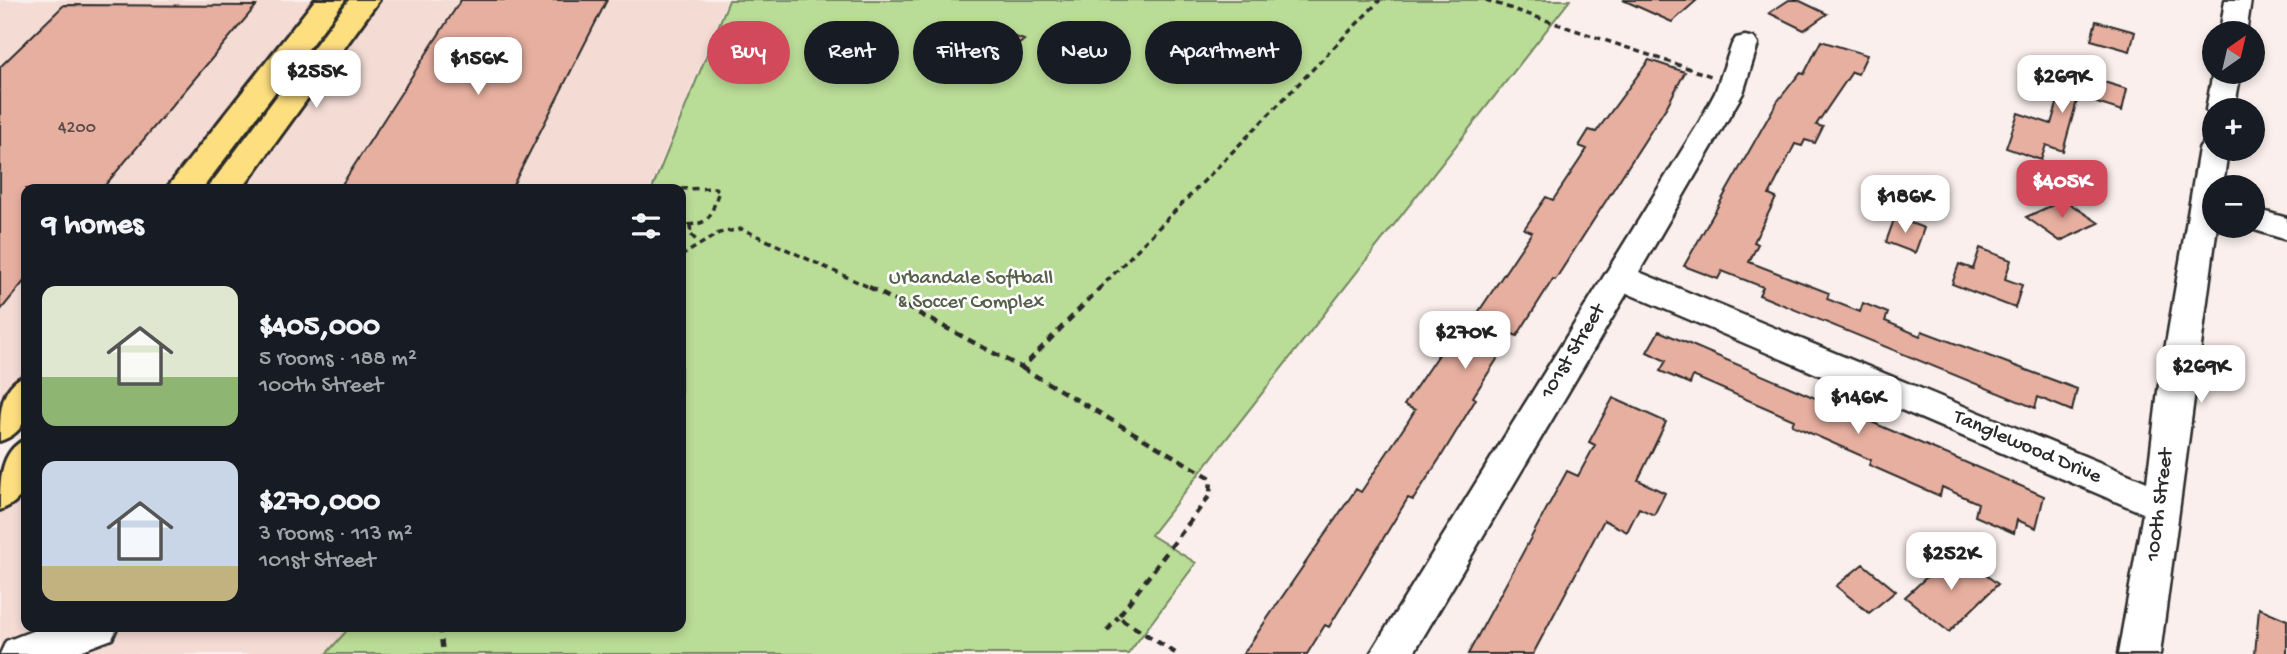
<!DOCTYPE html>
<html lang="en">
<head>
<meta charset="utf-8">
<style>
  body { margin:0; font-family:"Gochi Hand",sans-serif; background:#242831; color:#f1f3f6; height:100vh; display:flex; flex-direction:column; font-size:26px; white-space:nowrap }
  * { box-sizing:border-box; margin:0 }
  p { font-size:23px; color:#9ea1a6 }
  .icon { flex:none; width:38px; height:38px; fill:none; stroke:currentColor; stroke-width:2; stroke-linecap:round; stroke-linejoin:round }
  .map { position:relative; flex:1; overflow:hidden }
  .panel { position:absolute; left:21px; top:184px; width:665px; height:448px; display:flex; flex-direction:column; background:#171b24; border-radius:14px; box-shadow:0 4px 10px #0003 }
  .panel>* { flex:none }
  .top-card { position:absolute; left:707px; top:21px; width:665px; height:63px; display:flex; gap:14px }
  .needle { width:46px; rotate:34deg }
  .fabs { position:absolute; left:2202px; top:21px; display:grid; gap:14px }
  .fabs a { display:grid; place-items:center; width:63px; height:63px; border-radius:50%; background:#171b24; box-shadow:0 4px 10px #0003; font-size:35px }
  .price { position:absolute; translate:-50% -60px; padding:0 16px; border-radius:14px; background:#fff; color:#222; font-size:23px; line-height:46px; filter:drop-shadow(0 2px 4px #0008) }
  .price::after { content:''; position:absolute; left:50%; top:42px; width:21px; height:16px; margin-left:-10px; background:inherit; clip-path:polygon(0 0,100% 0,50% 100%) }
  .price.on { background:#d1495b; color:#fff }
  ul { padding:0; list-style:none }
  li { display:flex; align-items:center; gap:21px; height:175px; padding:0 21px }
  li span { display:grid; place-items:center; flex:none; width:196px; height:140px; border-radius:14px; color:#555 }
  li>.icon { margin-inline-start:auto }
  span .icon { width:84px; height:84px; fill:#fffc; stroke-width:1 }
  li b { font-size:30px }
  h2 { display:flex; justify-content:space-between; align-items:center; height:84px; padding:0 21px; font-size:30px }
  .tag { padding:0 24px; border-radius:32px; background:#171b24; box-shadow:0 4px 10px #0003; font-size:24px; line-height:63px }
  .tag.on { background:#d1495b; color:#fff }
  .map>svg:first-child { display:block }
  .built { fill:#f4dcd5 }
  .green { fill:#b9dc96; stroke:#728460; stroke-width:2 }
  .building { fill:#e7afa0; stroke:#2b2b2b; stroke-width:2 }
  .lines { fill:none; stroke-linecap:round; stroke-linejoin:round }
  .minor-casing { stroke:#2b2b2b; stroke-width:5 }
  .major-casing { stroke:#2b2b2b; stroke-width:6 }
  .path-far1 { stroke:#2b2b2b; stroke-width:3.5; stroke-dasharray:6 4.5; stroke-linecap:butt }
  .path { stroke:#2b2b2b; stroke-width:4.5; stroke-dasharray:8 6; stroke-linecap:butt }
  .minor { fill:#fff; fill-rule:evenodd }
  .major { fill:#fedf80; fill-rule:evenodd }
  .labels { text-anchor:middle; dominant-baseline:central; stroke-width:5; stroke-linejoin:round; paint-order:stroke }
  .number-label { font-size:18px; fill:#5a4c48 }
  .park-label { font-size:21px; fill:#56604b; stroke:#fff }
  .street-label { font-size:21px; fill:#2b2b2b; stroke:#fff }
</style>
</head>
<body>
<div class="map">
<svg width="2287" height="654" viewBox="0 0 2287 654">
  <rect width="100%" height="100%" fill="#faefec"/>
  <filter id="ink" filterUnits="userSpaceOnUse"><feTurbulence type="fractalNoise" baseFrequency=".0143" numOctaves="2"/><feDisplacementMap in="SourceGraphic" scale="14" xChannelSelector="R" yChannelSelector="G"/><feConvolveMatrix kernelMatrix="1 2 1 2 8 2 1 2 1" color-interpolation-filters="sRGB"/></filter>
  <g filter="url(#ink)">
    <path class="built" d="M 0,0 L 330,0 L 183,189 L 26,189 L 26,391 L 0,425 Z
      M 364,0 L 727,0 L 650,189 L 224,189 Z
      M 26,456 L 26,626 L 472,627 L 461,654 L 0,654 L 0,492 Z"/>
    <path class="green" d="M 729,0 L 1570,0 L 1151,535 L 1196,563 L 1128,654 L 326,654 L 350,627 L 681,626 L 681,189 L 652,189 Z"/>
    <path class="building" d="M 461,0 L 607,0 L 511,189 L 339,189 Z
      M 1623,0 L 1697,0 L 1672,22 Z
      M 1789,0 L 1798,0 L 1827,14 L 1804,30 L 1769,13 Z
      M 64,5 L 256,6 L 102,189 L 26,189 L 26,279 L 0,311 L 0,67 Z
      M 2096,21 L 2135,32 L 2130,51 L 2091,40 Z
      M 1002,32 L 1010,35 L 1024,40 L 1007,54 L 985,45 Z
      M 1821,41 L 1867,55 L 1858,74 L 1852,72 L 1816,125 L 1823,127 L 1815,143 L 1805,140 L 1802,146 L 1795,144 L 1769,195 L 1776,198 L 1754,242 L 1758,244 L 1749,262 L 1829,293 L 1827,299 L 1860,312 L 1863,303 L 1888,313 L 1885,321 L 1920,336 L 1922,331 L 2077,389 L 2072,411 L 2038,397 L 2035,408 L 1759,295 L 1763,287 L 1722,271 L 1718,279 L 1684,266 L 1777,102 L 1800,73 L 1804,74 Z
      M 1649,60 L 1685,72 L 1667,106 L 1555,280 L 1553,279 L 1517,336 L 1513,334 L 1473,397 L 1476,399 L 1442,455 L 1413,500 L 1408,498 L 1329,627 L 1325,625 L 1307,654 L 1243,654 L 1356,489 L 1361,492 L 1407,423 L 1415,410 L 1404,405 L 1454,331 L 1463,335 L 1532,232 L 1524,229 L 1546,197 L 1553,200 L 1587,149 L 1579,146 L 1589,130 L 1596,132 Z
      M 2067,71 L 2127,89 L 2122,111 L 2078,97 L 2063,151 L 2046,145 L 2041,160 L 2006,148 L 2018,113 L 2051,124 Z
      M 2064,200 L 2099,223 L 2060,241 L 2026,217 Z
      M 1895,217 L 1924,228 L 1915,253 L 1886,242 Z
      M 1980,248 L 2011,260 L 2005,279 L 2022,285 L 2015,308 L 1952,284 L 1959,264 L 1973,269 Z
      M 1659,331 L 2044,496 L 2036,528 L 2017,520 L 2014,533 L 1975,516 L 1978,503 L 1942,487 L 1940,496 L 1869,465 L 1871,460 L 1792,425 L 1794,420 L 1693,376 L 1690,384 L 1660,371 L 1666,361 L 1647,352 Z
      M 1613,398 L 1666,422 L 1638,480 L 1665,493 L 1654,515 L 1639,508 L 1627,532 L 1604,520 L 1533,654 L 1468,654 L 1567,471 L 1578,476 L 1595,445 L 1589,442 Z
      M 1954,552 L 1998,584 L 1949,632 L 1905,597 Z
      M 1863,564 L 1896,591 L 1869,613 L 1836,586 Z
      M 2259,608 L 2287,620 L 2287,654 L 2255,654 Z"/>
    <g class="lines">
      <g class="minor-casing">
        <path id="minor" d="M 2225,0 L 2251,0 L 2246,33 L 2220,33 Z
          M 1745,36 L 1754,38 L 1758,44 L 1743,93 L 1639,272 L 2147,482 L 2158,391 L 2199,149 L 2204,142 L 2214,140 L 2214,149 L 2228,149 L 2223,187 L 2214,187 L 2214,226 L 2217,226 L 2160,654 L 2118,654 L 2143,513 L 1627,293 L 1413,654 L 1370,654 L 1700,121 L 1715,93 L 1732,44 L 1736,38 Z
          M 2213,72 L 2241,72 L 2234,110 L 2214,110 L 2214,117 L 2206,110 Z
          M 2252,208 L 2287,218 L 2287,240 L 2242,226 L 2252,226 Z
          M 45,626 L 118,626 L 112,639 L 72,654 L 0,654 L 6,641 Z"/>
      </g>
      <g class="major-casing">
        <path id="major" d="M 315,0 L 345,0 L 202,189 L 166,189 Z
          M 349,0 L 379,0 L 242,189 L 207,189 Z
          M 26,375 C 27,405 33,430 0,441 C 0,411 0,386 26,375 Z
          M 26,439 C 27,470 34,498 0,510 C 0,479 0,451 26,439 Z"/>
      </g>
      <path class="path-far1" d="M 1486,0 L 1711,76
        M 681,189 L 715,188 L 719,191 C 709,218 712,225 681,225
        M 690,225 L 691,235 L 698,242
        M 681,256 L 719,233 L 742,229 L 873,289
        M 1099,289 L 1380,0"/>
      <path class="path" d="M 869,287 L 1022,368 L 1101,287
        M 1022,368 L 1211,478 L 1210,495 L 1118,617 L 1177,654
        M 440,626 L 443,654
        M 1107,631 L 1118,617"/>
      <use href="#minor" class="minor"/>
      <use href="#major" class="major"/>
    </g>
  </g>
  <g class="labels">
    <g class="number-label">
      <text x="77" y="128">4200</text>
    </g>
    <g class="park-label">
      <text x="971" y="279">Urbandale Softball<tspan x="971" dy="24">&amp; Soccer Complex</tspan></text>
    </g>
    <g class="street-label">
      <text transform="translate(1574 352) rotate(-59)">101st Street</text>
      <text transform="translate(2027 448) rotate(23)">Tanglewood Drive</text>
      <text transform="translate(2161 505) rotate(-83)">100th Street</text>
    </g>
  </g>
</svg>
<div class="fabs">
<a><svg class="needle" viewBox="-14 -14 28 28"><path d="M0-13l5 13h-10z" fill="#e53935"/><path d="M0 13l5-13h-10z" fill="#9ea1a6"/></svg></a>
<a>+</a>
<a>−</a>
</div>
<b class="price" style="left:478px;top:97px">$156K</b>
<b class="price" style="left:316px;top:110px">$255K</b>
<b class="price" style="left:2062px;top:115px">$269K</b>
<b class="price on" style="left:2062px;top:220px">$405K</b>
<b class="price" style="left:1905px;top:235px">$186K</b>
<b class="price" style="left:1465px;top:371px">$270K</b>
<b class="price" style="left:2201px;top:405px">$269K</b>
<b class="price" style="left:1858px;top:436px">$146K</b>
<b class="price" style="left:1951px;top:592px">$252K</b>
<div class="top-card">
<a class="tag on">Buy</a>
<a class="tag">Rent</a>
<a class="tag">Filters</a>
<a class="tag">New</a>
<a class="tag">Apartment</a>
</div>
<section class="panel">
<h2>9 homes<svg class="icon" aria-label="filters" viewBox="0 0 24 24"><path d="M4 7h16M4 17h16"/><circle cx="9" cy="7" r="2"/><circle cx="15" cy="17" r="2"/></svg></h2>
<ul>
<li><span style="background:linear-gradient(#dfe7d0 65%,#8fb573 0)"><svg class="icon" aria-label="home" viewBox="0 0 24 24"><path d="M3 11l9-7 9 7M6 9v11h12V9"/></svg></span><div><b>$405,000</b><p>5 rooms · 188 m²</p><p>100th Street</p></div></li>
<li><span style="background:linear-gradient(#c9d6e8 75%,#c2b280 0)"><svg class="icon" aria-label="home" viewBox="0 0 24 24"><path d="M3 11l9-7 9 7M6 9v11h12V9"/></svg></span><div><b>$270,000</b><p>3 rooms · 113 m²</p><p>101st Street</p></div></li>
</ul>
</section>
</div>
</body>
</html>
